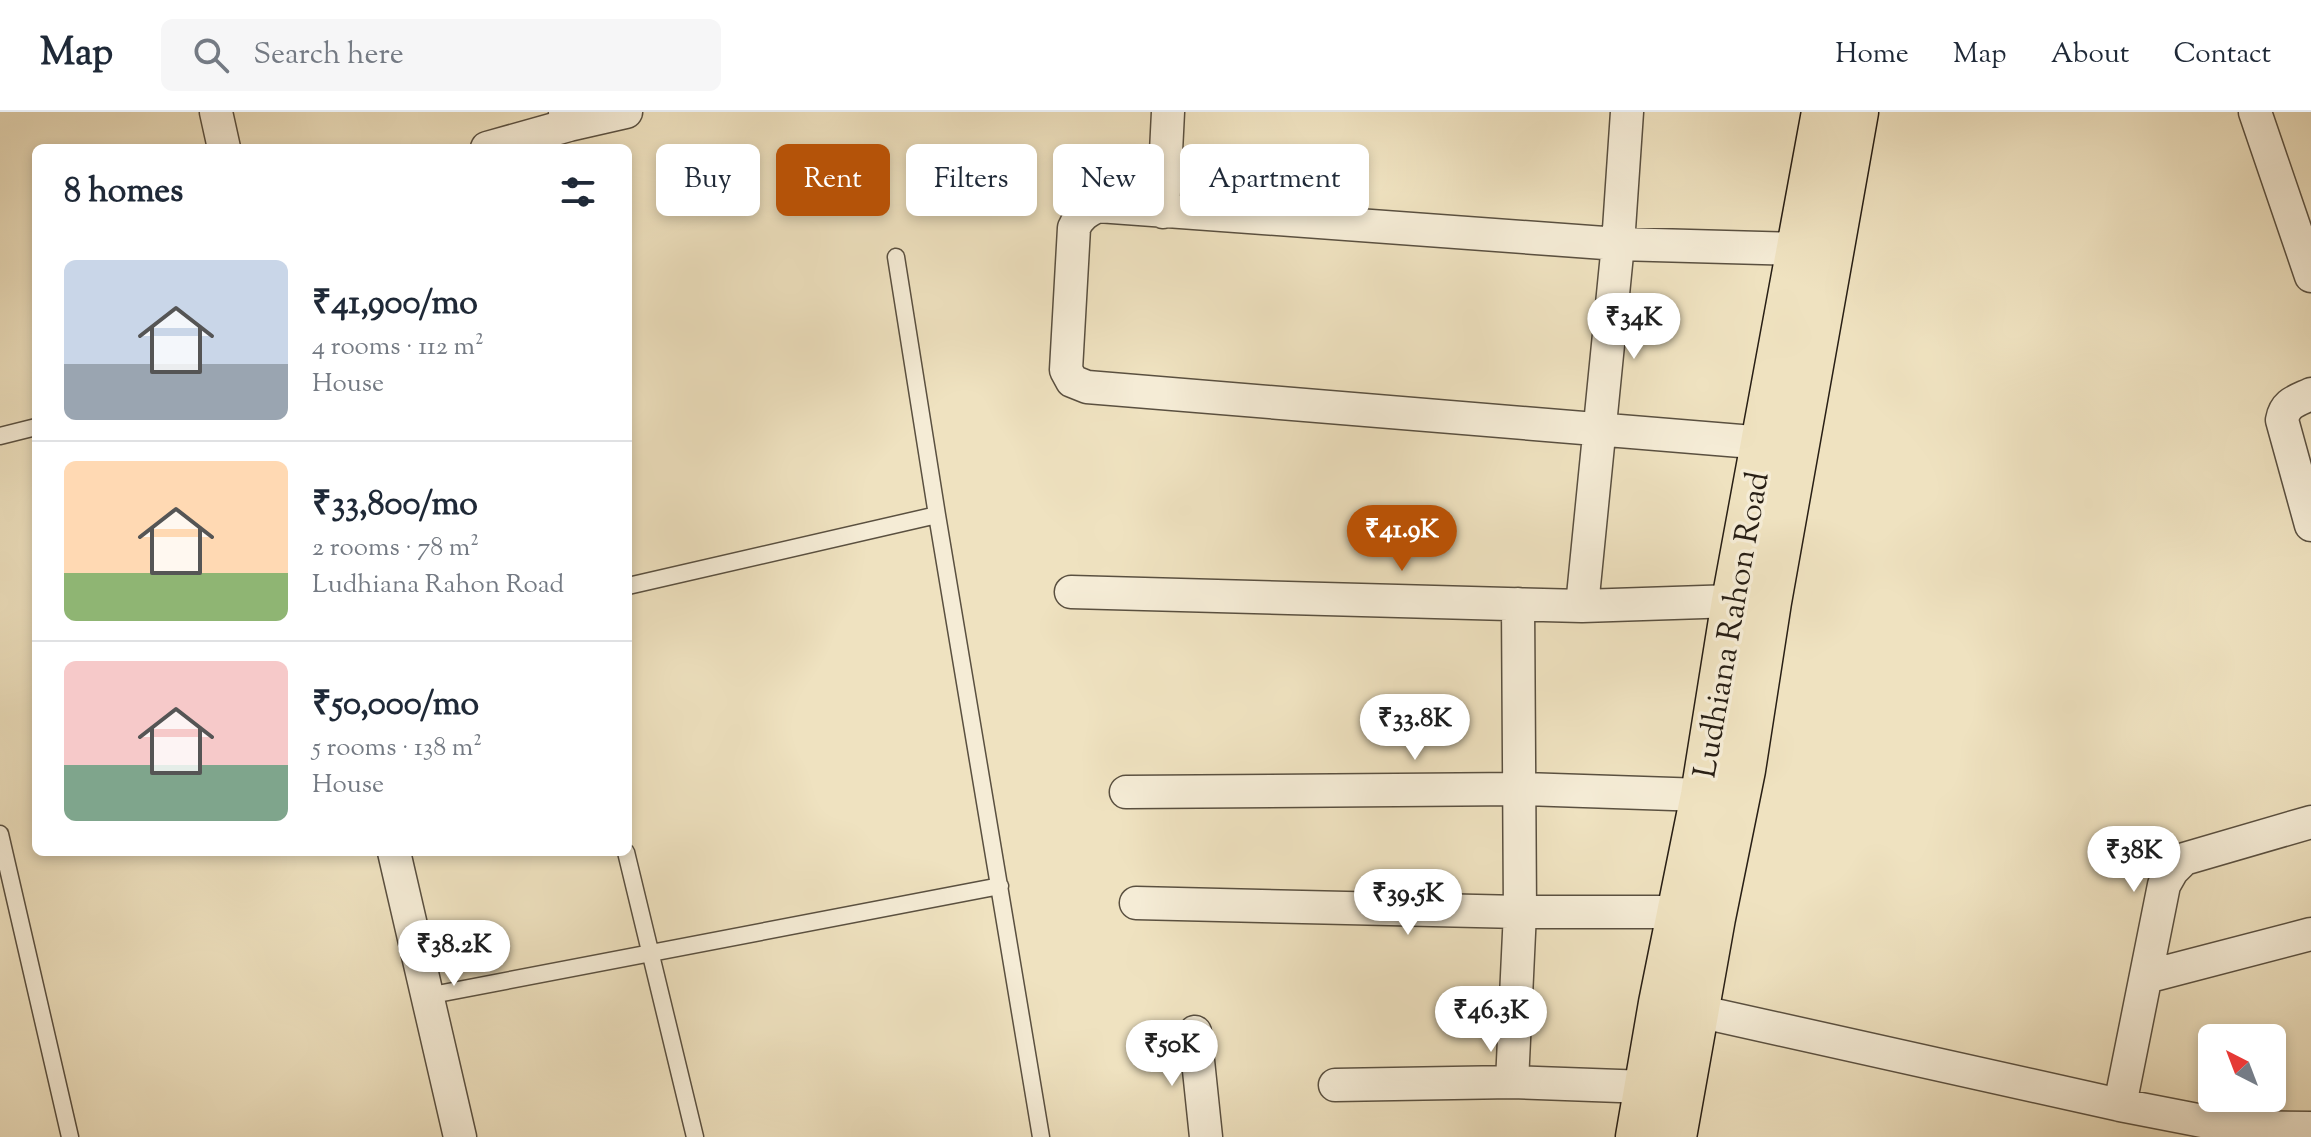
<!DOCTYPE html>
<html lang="en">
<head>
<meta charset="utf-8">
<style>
  body { margin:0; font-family:"Sorts Mill Goudy",serif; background:#f6f6f7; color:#1f2937; height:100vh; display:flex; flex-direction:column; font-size:30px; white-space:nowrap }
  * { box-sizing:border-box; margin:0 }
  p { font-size:26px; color:#747a83 }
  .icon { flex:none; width:44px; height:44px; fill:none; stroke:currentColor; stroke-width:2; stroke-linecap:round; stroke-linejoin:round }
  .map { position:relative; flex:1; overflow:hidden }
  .sheet { position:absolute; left:32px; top:32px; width:600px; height:712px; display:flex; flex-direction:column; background:#fff; border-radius:12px; box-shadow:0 4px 12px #0003 }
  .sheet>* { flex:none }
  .banner { position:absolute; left:656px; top:32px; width:760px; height:72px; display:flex; gap:16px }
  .needle { width:52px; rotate:318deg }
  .tools { position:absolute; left:2198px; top:912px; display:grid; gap:16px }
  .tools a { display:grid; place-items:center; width:88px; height:88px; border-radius:12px; background:#fff; box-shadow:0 4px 12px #0003; font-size:40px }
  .price { position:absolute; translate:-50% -68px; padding:0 18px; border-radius:28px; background:#fff; color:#222; font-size:26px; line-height:52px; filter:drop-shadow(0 2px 4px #0008) }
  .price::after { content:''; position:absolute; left:50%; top:48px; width:24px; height:18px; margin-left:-12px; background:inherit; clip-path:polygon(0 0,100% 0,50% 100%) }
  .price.current { background:#b45309; color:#fff }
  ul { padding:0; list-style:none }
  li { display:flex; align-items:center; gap:24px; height:200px; padding:0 32px }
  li+li { border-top:2px solid #e0e1e3 }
  li span { display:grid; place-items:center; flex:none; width:224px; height:160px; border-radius:12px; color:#555 }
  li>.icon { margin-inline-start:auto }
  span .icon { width:96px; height:96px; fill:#fffc; stroke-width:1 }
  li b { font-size:34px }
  h2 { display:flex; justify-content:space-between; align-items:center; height:96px; padding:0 32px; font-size:34px }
  .tag { padding:0 28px; border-radius:12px; background:#fff; box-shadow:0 4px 12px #0003; font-size:28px; line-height:72px }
  .tag.current { background:#b45309; color:#fff }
  header { display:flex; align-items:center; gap:48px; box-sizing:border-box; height:112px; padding:0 40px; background:#fff; border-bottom:2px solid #e0e1e3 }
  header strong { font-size:38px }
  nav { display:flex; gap:44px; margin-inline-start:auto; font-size:28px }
  .search { width:560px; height:72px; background:#f6f6f7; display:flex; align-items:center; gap:20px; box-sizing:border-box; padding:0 28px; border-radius:12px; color:#747a83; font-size:30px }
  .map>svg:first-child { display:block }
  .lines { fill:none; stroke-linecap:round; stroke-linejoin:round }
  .service-casing { stroke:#5a5040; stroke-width:19 }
  .minor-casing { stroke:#5a5040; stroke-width:35 }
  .primary-casing { stroke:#281f15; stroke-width:47 }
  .service { stroke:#f5ecd6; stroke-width:16 }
  .minor { stroke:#f5ecd6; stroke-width:32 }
  .primary { stroke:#efe2c0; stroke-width:44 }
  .labels { text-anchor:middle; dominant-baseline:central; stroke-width:7; stroke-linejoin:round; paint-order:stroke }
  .street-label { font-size:32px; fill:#281f15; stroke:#f5ecd6 }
</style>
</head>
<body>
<header>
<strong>Map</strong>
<div class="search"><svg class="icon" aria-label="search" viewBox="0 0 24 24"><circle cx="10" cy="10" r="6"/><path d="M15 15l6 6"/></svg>Search here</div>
<nav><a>Home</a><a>Map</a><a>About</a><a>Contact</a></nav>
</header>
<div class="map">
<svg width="2311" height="1025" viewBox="0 0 2311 1025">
  <rect width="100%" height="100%" fill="#efe2c0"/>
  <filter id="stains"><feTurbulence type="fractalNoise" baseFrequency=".0025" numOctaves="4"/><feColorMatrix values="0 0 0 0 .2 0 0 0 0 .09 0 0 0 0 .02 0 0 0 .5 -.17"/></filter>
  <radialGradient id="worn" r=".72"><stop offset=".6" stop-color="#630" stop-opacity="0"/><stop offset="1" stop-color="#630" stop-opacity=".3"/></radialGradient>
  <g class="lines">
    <g class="service-casing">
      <path id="service" d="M 896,145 L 937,403 L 1041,1025
        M 0,324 L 36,315
        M 628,474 L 937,403
        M 0,722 L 70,1025
        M 626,740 L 695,1025
        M 427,884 L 1000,774"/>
    </g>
    <g class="minor-casing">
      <path id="minor" d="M 216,0 L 224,36
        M 2255,0 L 2311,164
        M 569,13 L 626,0
        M 487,36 L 569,13 L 565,0
        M 1163,100 L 1168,0
        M 2311,282 C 2296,289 2285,291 2282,308 L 2311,413
        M 1765,331 L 1087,275 L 1072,269 L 1066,258 L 1074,116 C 1079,104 1087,99 1098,94 L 1618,132 L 1801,137
        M 1071,480 L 1582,494 L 1734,489
        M 1582,494 L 1618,132 L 1627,0
        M 1126,680 L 1521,677 L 1703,683
        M 394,740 L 460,1025
        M 1136,791 L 1520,800 L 1681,800
        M 2146,865 L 2311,822
        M 1675,894 L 2120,993 L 2233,1015 L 2311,1016
        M 1195,920 L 1206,1025
        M 1512,970 L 1520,800 L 1518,492
        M 1335,973 L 1512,970 L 1647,975
        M 2120,993 L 2164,773 L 2172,759 L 2184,747 L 2311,710"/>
    </g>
    <g class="primary-casing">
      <path id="primary" d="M 1638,1025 L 1661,891 L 1703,683 L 1734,489 L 1824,0
        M 1674,1025 L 1713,806 L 1743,658 L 1769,490 L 1856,0"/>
    </g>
    <use href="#service" class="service"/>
    <use href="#minor" class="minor"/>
    <use href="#primary" class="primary"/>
  </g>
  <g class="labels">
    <g class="street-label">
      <text transform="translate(1733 513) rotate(-80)">Ludhiana Rahon Road</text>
    </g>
  </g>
  <rect width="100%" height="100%" filter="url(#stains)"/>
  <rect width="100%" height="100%" fill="url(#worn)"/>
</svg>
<div class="tools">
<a><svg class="needle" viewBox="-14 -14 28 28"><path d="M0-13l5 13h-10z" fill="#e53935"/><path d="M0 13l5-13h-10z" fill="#747a83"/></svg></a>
</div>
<b class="price" style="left:1634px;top:249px">₹34K</b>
<b class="price current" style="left:1402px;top:461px">₹41.9K</b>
<b class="price" style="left:1415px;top:650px">₹33.8K</b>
<b class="price" style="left:2134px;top:782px">₹38K</b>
<b class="price" style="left:1408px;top:825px">₹39.5K</b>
<b class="price" style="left:454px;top:876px">₹38.2K</b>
<b class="price" style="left:1491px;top:942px">₹46.3K</b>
<b class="price" style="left:1172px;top:976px">₹50K</b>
<div class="banner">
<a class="tag">Buy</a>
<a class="tag current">Rent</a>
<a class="tag">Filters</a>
<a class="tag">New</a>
<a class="tag">Apartment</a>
</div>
<section class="sheet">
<h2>8 homes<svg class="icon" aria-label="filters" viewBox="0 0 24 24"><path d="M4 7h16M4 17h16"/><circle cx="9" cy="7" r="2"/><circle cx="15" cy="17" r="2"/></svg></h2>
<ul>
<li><span style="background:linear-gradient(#c9d6e8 65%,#9aa5b1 0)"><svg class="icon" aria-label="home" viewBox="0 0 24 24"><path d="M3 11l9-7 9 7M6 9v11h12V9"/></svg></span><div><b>₹41,900/mo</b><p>4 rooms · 112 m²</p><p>House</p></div></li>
<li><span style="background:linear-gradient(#ffd9b3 70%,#8fb573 0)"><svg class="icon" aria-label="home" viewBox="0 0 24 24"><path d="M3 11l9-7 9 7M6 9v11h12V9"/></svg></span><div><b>₹33,800/mo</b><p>2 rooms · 78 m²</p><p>Ludhiana Rahon Road</p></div></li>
<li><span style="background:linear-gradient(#f6c9c9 65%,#7fa58c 0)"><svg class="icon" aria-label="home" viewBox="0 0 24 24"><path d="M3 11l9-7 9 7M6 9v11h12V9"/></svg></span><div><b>₹50,000/mo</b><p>5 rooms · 138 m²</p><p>House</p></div></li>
</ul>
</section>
</div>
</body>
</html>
